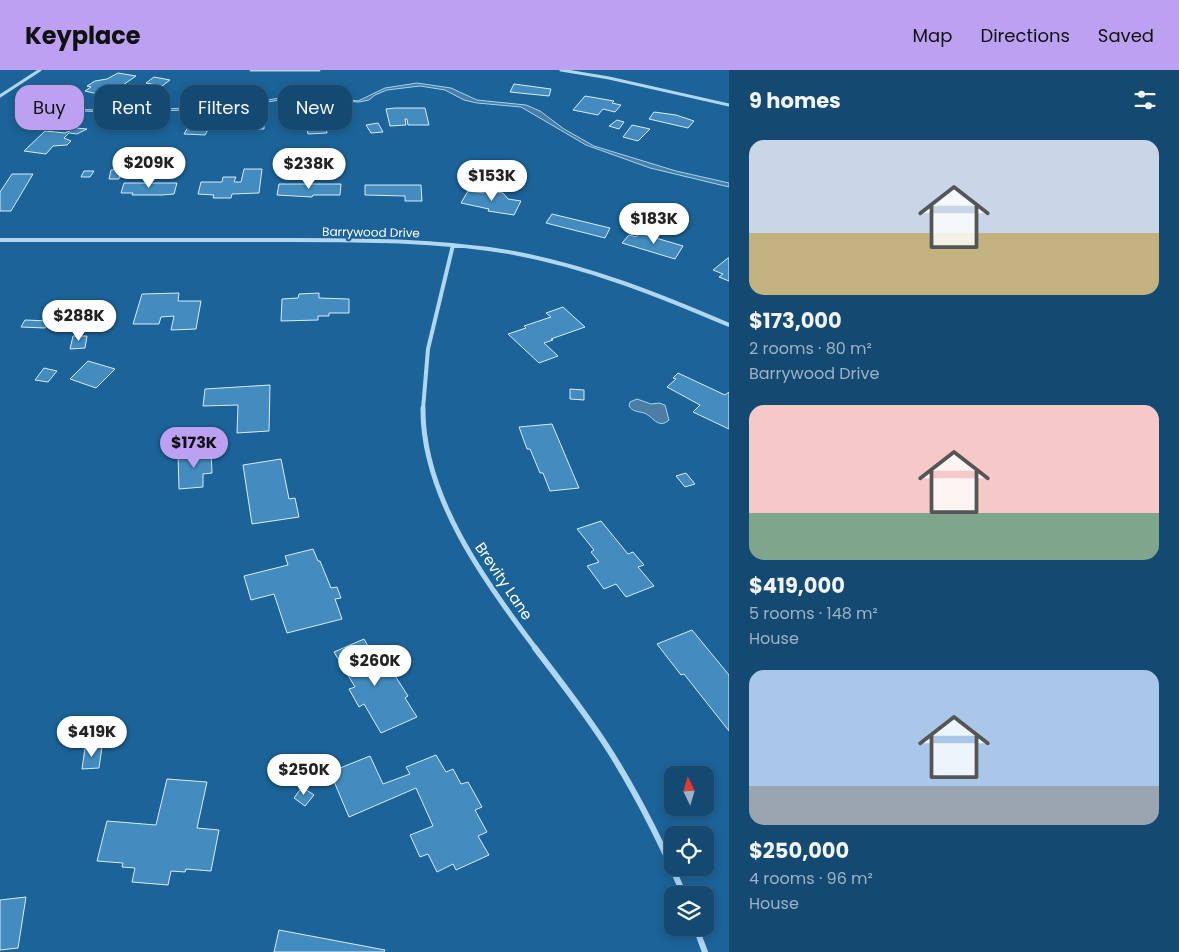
<!DOCTYPE html>
<html lang="en">
<head>
<meta charset="utf-8">
<style>
  body { margin:0; font-family:Poppins,sans-serif; background:#1d5177; color:#f1f3f6; height:100vh; display:flex; flex-direction:column; font-size:19px; white-space:nowrap }
  * { box-sizing:border-box; margin:0 }
  p { font-size:16px; color:#9db3c4 }
  .icon { flex:none; width:28px; height:28px; fill:none; stroke:currentColor; stroke-width:2; stroke-linecap:round; stroke-linejoin:round }
  .map { position:relative; flex:1; overflow:hidden }
  .details { display:flex; flex-direction:column; background:#144a72; width:450px }
  .details>* { flex:none }
  .banner { position:absolute; left:15px; top:15px; width:475px; height:45px; display:flex; gap:10px }
  .needle { width:32px; rotate:355deg }
  .tools { position:absolute; left:664px; top:696px; display:grid; gap:10px }
  .tools a { display:grid; place-items:center; width:50px; height:50px; border-radius:10px; background:#144a72; box-shadow:0 2px 8px #0003,0 0 0 1px #336284; font-size:25px }
  .price { position:absolute; translate:-50% -42px; padding:0 11px; border-radius:18px; background:#fff; color:#222; font-size:16px; line-height:32px; filter:drop-shadow(0 1px 2px #0008) }
  .price::after { content:''; position:absolute; left:50%; top:30px; width:15px; height:11px; margin-left:-8px; background:inherit; clip-path:polygon(0 0,100% 0,50% 100%) }
  .price.on { background:#bca0f2; color:#111 }
  ul { padding:0; list-style:none }
  li { display:grid; align-content:center; gap:10px; height:265px; padding:0 20px }
  li span { display:grid; place-items:center; height:155px; border-radius:15px; color:#555 }
  li>.icon { margin-inline-start:auto }
  span .icon { width:90px; height:90px; fill:#fffc; stroke-width:1 }
  li b { font-size:21px }
  h2 { display:flex; justify-content:space-between; align-items:center; height:60px; padding:0 20px; font-size:21px }
  .chip { padding:0 18px; border-radius:15px; background:#144a72; box-shadow:0 2px 8px #0003,0 0 0 1px #336284; font-size:18px; line-height:45px }
  .chip.on { background:#bca0f2; color:#111 }
  header { display:flex; align-items:center; gap:30px; box-sizing:border-box; height:70px; padding:0 25px; background:#bca0f2; color:#111 }
  header strong { font-size:24px }
  nav { display:flex; gap:28px; margin-inline-start:auto; font-size:18px }
  main { display:flex; flex:1; min-height:0 }
  .map>svg:first-child { display:block }
  .water { fill:#4c7da2; stroke:#a3d3f2 }
  .building { fill:#448cbf; stroke:#d7ecfb }
  .lines { fill:none; stroke-linecap:round; stroke-linejoin:round }
  .street-far3 { stroke:#b0d6f0; stroke-width:3 }
  .street-far2 { stroke:#b0d6f0; stroke-width:4 }
  .street-far1 { stroke:#b0d6f0; stroke-width:5 }
  .street { stroke:#b0d6f0; stroke-width:6 }
  .labels { text-anchor:middle; dominant-baseline:central; stroke-width:4.5; stroke-linejoin:round; paint-order:stroke }
  .far-street-label { font-size:12px; fill:#fff; stroke:#1b6398 }
  .street-label { font-size:15px; fill:#fff; stroke:#1b6398 }
</style>
</head>
<body>
<header>
<strong>Keyplace</strong>
<nav><a>Map</a><a>Directions</a><a>Saved</a></nav>
</header>
<main>
<div class="map">
<svg width="729" height="882" viewBox="0 0 729 882">
  <rect width="100%" height="100%" fill="#1b6398"/>
  <path class="water" d="M 417,13 L 451,18 L 477,30 L 526,35 L 540,41 L 564,59 L 594,76 L 676,101 L 729,113 L 729,117 L 650,98 L 586,75 L 521,37 L 477,33 L 464,30 L 445,20 L 420,16 L 387,20 L 375,25 L 369,30 L 359,32 L 291,28 L 233,38 L 191,40 L 111,42 L 51,40 L 30,18 L 34,16 L 50,32 L 50,37 L 52,38 L 118,41 L 231,36 L 292,26 L 328,27 L 358,31 L 385,18 Z
    M 637,329 L 651,334 L 659,333 L 665,335 L 669,350 C 658,360 653,346 644,343 C 637,341 633,342 629,336 L 630,332 Z"/>
  <path class="building" d="M 118,3 L 136,6 L 120,17 L 115,16 L 102,25 L 85,21 L 91,17 L 87,16 L 95,11 L 107,9 Z
    M 154,7 L 170,10 L 162,16 L 146,13 Z
    M 514,14 L 551,19 L 549,26 L 510,22 Z
    M 585,26 L 614,31 L 612,33 L 621,35 L 615,42 L 603,39 L 598,45 L 573,40 Z
    M 395,38 L 425,38 L 429,55 L 408,55 L 407,49 L 405,49 L 406,55 L 390,56 L 386,39 Z
    M 654,42 L 676,45 L 694,51 L 688,58 L 649,49 Z
    M 317,44 L 347,45 L 349,53 L 325,55 L 327,63 L 308,64 L 305,48 L 318,47 Z
    M 264,50 L 264,59 L 222,59 L 223,51 Z
    M 617,50 L 624,52 L 619,59 L 609,56 Z
    M 378,53 L 383,62 L 371,63 L 366,55 Z
    M 632,55 L 650,59 L 638,71 L 623,67 Z
    M 188,57 L 209,58 L 205,65 L 184,64 Z
    M 76,58 L 87,59 L 77,64 L 69,63 L 64,68 L 71,71 L 67,75 L 53,76 L 46,84 L 24,81 L 45,61 L 65,63 Z
    M 122,98 L 150,98 L 147,107 L 119,107 Z
    M 121,99 L 119,109 L 109,109 L 111,100 Z
    M 244,99 L 262,99 L 259,123 L 232,124 L 231,128 L 213,128 L 214,125 L 198,124 L 201,112 L 222,112 L 223,107 L 236,107 L 234,112 L 241,112 Z
    M 84,101 L 94,101 L 90,107 L 81,107 Z
    M 12,104 L 33,104 L 11,141 L 0,141 L 0,122 Z
    M 124,113 L 177,113 L 174,124 L 162,125 L 132,125 L 133,123 L 121,123 Z
    M 279,114 L 341,114 L 340,125 L 313,125 L 312,127 L 277,125 Z
    M 365,115 L 421,115 L 422,131 L 405,131 L 405,126 L 365,125 Z
    M 485,120 L 503,123 L 508,129 L 521,131 L 514,145 L 488,141 L 489,139 L 461,133 L 468,121 L 484,123 Z
    M 552,144 L 610,158 L 605,168 L 546,153 Z
    M 639,163 L 683,176 L 675,189 L 622,173 L 629,165 L 636,167 Z
    M 728,188 L 729,188 L 729,211 L 719,207 L 723,204 L 713,200 Z
    M 179,223 L 178,231 L 201,231 L 196,259 L 171,260 L 174,246 L 161,247 L 159,254 L 133,254 L 142,224 Z
    M 319,223 L 319,228 L 349,229 L 349,243 L 329,243 L 329,246 L 318,246 L 318,250 L 281,251 L 282,229 L 298,228 L 299,224 Z
    M 563,237 L 585,257 L 551,269 L 553,270 L 544,273 L 558,286 L 539,293 L 508,264 L 526,258 L 524,256 L 551,247 L 546,243 Z
    M 25,250 L 49,251 L 45,258 L 21,257 Z
    M 73,266 L 87,266 L 85,278 L 70,279 Z
    M 88,291 L 115,299 L 96,318 L 70,309 Z
    M 44,298 L 57,301 L 48,312 L 35,310 Z
    M 678,303 L 725,325 L 729,322 L 729,359 L 693,342 L 700,335 L 667,317 L 676,309 L 673,308 Z
    M 270,315 L 269,361 L 237,363 L 238,335 L 203,336 L 205,319 Z
    M 570,319 L 584,320 L 584,330 L 570,329 Z
    M 552,354 L 579,418 L 550,421 L 543,403 L 540,403 L 530,379 L 527,379 L 519,357 Z
    M 211,381 L 212,403 L 203,404 L 203,417 L 179,419 L 178,384 Z
    M 281,389 L 289,429 L 295,428 L 299,447 L 252,454 L 243,395 Z
    M 686,403 L 695,414 L 685,417 L 676,406 Z
    M 601,451 L 628,484 L 633,482 L 644,495 L 638,497 L 654,516 L 626,527 L 616,514 L 604,519 L 587,496 L 599,492 L 591,482 L 594,480 L 577,459 Z
    M 313,479 L 318,491 L 320,491 L 331,518 L 337,517 L 341,528 L 335,529 L 342,549 L 287,563 L 274,524 L 251,530 L 244,506 L 288,495 L 285,486 Z
    M 692,560 L 729,605 L 729,661 L 684,604 L 681,605 L 657,574 Z
    M 364,569 L 376,590 L 381,588 L 390,602 L 392,601 L 408,626 L 405,628 L 417,647 L 381,663 L 364,634 L 359,637 L 349,619 L 355,617 L 334,582 Z
    M 102,677 L 99,698 L 82,699 L 85,678 Z
    M 436,685 L 446,702 L 453,699 L 461,714 L 468,712 L 482,737 L 475,740 L 487,762 L 478,766 L 489,785 L 456,800 L 453,794 L 437,802 L 428,784 L 420,787 L 410,765 L 433,756 L 416,718 L 349,747 L 330,702 L 370,686 L 383,714 L 410,704 L 406,697 Z
    M 167,709 L 207,712 L 197,758 L 219,760 L 211,801 L 186,799 L 185,802 L 171,801 L 168,815 L 132,812 L 135,798 L 122,797 L 123,793 L 97,791 L 107,751 L 156,755 Z
    M 302,717 L 314,725 L 305,736 L 294,728 Z
    M 26,827 L 18,878 L 0,880 L 0,830 Z
    M 279,860 L 385,880 L 384,882 L 274,882 Z"/>
  <g class="lines">
    <path class="street-far3" d="M 251,0 L 319,0
      M 561,0 L 609,8 L 729,35
      M 0,26 L 40,0"/>
    <path class="street-far2" d="M 0,170 C 90,170 179,170 269,170 C 350,170 433,169 514,183 C 589,197 659,225 729,255
      M 423,339 L 428,279 L 453,175"/>
    <path class="street-far1" d="M 423,338 C 422,425 485,512 536,579"/>
    <path class="street" d="M 535,578 C 561,612 588,646 611,683 C 639,728 663,776 684,825
      M 696,858 L 705,882"/>
  </g>
  <g class="labels">
    <g class="far-street-label">
      <text transform="translate(371 162) rotate(1)">Barrywood Drive</text>
    </g>
    <g class="street-label">
      <text transform="translate(504 511) rotate(56)">Brevity Lane</text>
    </g>
  </g>
</svg>
<div class="tools">
<a><svg class="needle" viewBox="-14 -14 28 28"><path d="M0-13l5 13h-10z" fill="#e53935"/><path d="M0 13l5-13h-10z" fill="#9db3c4"/></svg></a>
<a><svg class="icon" aria-label="locate" viewBox="0 0 24 24"><circle cx="12" cy="12" r="6"/><path d="M12 2v4M12 18v4M2 12h4M18 12h4"/></svg></a>
<a><svg class="icon" aria-label="layers" viewBox="0 0 24 24"><path d="M12 4l9 5-9 5-9-5zM3 14l9 5 9-5"/></svg></a>
</div>
<b class="price" style="left:149px;top:119px">$209K</b>
<b class="price" style="left:309px;top:120px">$238K</b>
<b class="price" style="left:492px;top:132px">$153K</b>
<b class="price" style="left:654px;top:175px">$183K</b>
<b class="price" style="left:79px;top:272px">$288K</b>
<b class="price on" style="left:194px;top:399px">$173K</b>
<b class="price" style="left:375px;top:617px">$260K</b>
<b class="price" style="left:92px;top:688px">$419K</b>
<b class="price" style="left:304px;top:726px">$250K</b>
<div class="banner">
<a class="chip on">Buy</a>
<a class="chip">Rent</a>
<a class="chip">Filters</a>
<a class="chip">New</a>
</div>
</div>
<section class="details">
<h2>9 homes<svg class="icon" aria-label="filters" viewBox="0 0 24 24"><path d="M4 7h16M4 17h16"/><circle cx="9" cy="7" r="2"/><circle cx="15" cy="17" r="2"/></svg></h2>
<ul>
<li><span style="background:linear-gradient(#c9d6e8 60%,#c2b280 0)"><svg class="icon" aria-label="home" viewBox="0 0 24 24"><path d="M3 11l9-7 9 7M6 9v11h12V9"/></svg></span><div><b>$173,000</b><p>2 rooms · 80 m²</p><p>Barrywood Drive</p></div></li>
<li><span style="background:linear-gradient(#f6c9c9 70%,#7fa58c 0)"><svg class="icon" aria-label="home" viewBox="0 0 24 24"><path d="M3 11l9-7 9 7M6 9v11h12V9"/></svg></span><div><b>$419,000</b><p>5 rooms · 148 m²</p><p>House</p></div></li>
<li><span style="background:linear-gradient(#a9c7e8 75%,#9aa5b1 0)"><svg class="icon" aria-label="home" viewBox="0 0 24 24"><path d="M3 11l9-7 9 7M6 9v11h12V9"/></svg></span><div><b>$250,000</b><p>4 rooms · 96 m²</p><p>House</p></div></li>
</ul>
</section>
</main>
</body>
</html>
